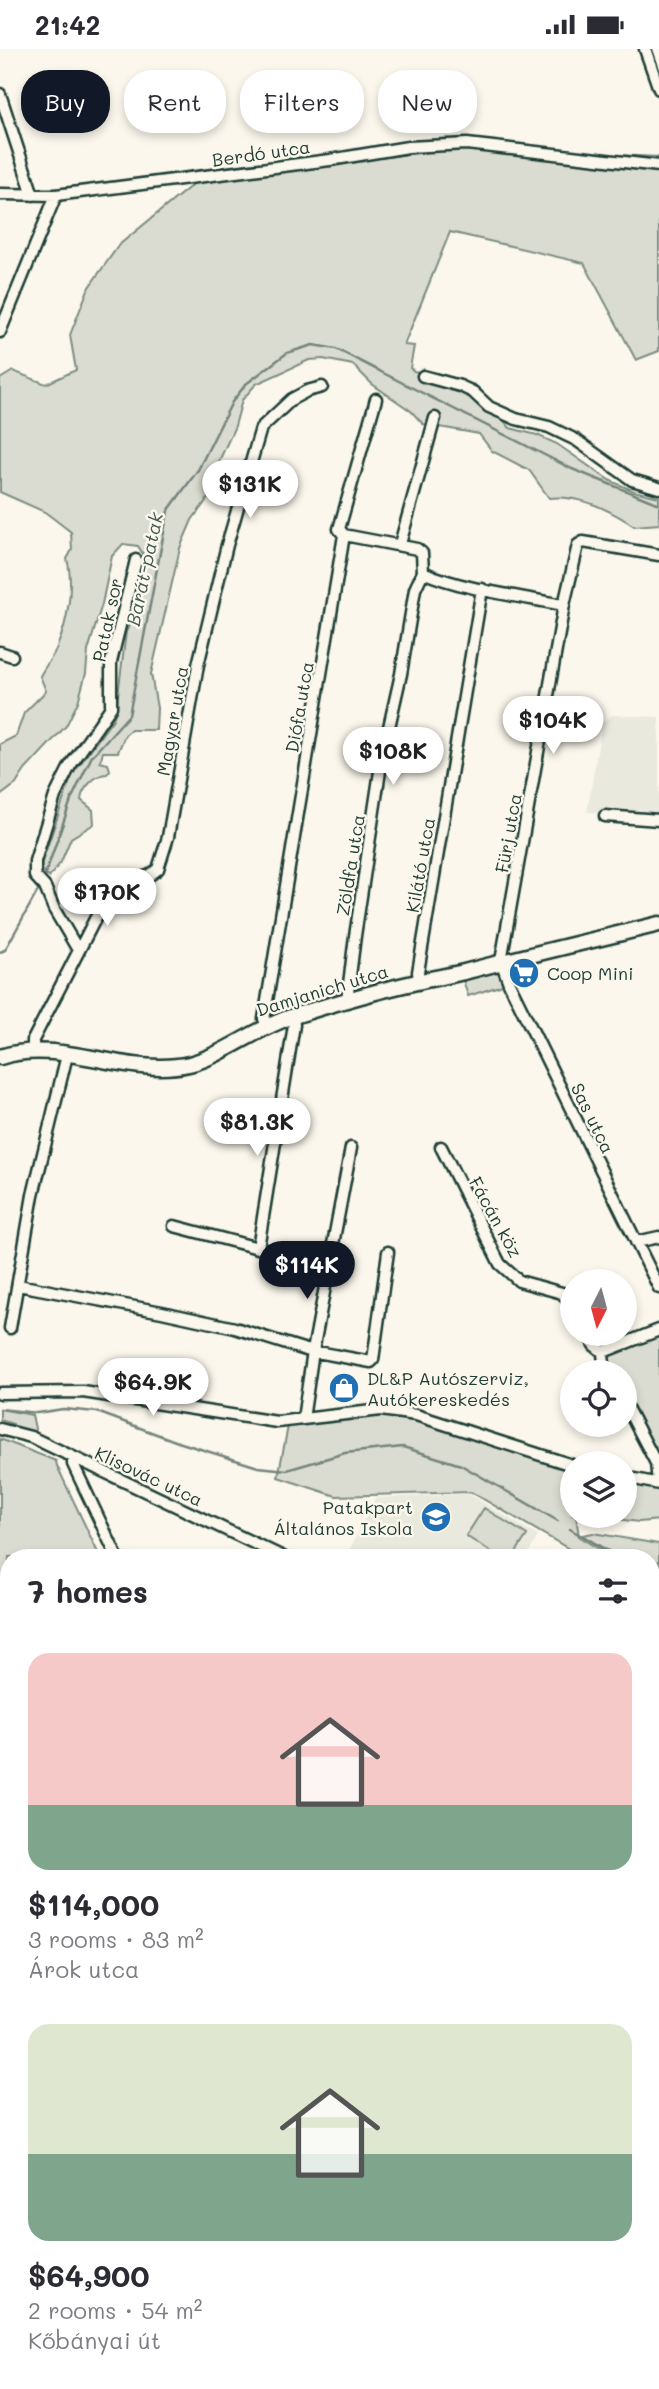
<!DOCTYPE html>
<html lang="en">
<head>
<meta charset="utf-8">
<style>
  body { margin:0; font-family:Mali,sans-serif; background:#f7f7f7; color:#2b2b33; height:100vh; display:flex; flex-direction:column; font-size:26px; white-space:nowrap }
  * { box-sizing:border-box; margin:0 }
  p { font-size:23px; color:#7c7c81 }
  .icon { flex:none; width:38px; height:38px; fill:none; stroke:currentColor; stroke-width:2; stroke-linecap:round; stroke-linejoin:round }
  .map { position:relative; flex:1; overflow:hidden }
  .details { position:absolute; left:0px; top:1500px; width:660px; height:842px; display:flex; flex-direction:column; background:#fff; border-radius:28px 28px 0 0; box-shadow:0 4px 10px #0003 }
  .details>* { flex:none }
  .top-card { position:absolute; left:21px; top:21px; width:618px; height:63px; display:flex; gap:14px }
  .needle { width:46px; rotate:186deg }
  .buttons { position:absolute; left:560px; top:1220px; display:grid; gap:14px }
  .buttons a { display:grid; place-items:center; width:77px; height:77px; border-radius:50%; background:#fff; box-shadow:0 4px 10px #0003; font-size:35px }
  .price { position:absolute; translate:-50% -60px; padding:0 16px; border-radius:24px; background:#fff; color:#222; font-size:23px; line-height:46px; filter:drop-shadow(0 2px 4px #0008) }
  .price::after { content:''; position:absolute; left:50%; top:42px; width:21px; height:16px; margin-left:-10px; background:inherit; clip-path:polygon(0 0,100% 0,50% 100%) }
  .price.on { background:#111827; color:#fff }
  ul { padding:0; list-style:none }
  li { display:grid; align-content:center; gap:14px; height:371px; padding:0 28px }
  li span { display:grid; place-items:center; height:217px; border-radius:21px; color:#555 }
  li>.icon { margin-inline-start:auto }
  span .icon { width:126px; height:126px; fill:#fffc; stroke-width:1 }
  li b { font-size:30px }
  h2 { display:flex; justify-content:space-between; align-items:center; height:84px; padding:0 28px; font-size:30px }
  .tag { padding:0 24px; border-radius:28px; background:#fff; box-shadow:0 4px 10px #0003; font-size:24px; line-height:63px }
  .tag.on { background:#111827; color:#fff }
  .status { display:flex; justify-content:space-between; align-items:center; height:49px; padding:0 35px; background:#fff; direction:ltr }
  .status svg { height:19px; fill:currentColor }
  .map>svg:first-child { display:block }
  .built { fill:#eae9de }
  .green { fill:#dbdcd1; stroke:#7d8c82; stroke-width:2 }
  .lines { fill:none; stroke-linecap:round; stroke-linejoin:round }
  .stream { stroke:#74847b; stroke-width:2.5 }
  .minor-casing { stroke:#1f3d34; stroke-width:15 }
  .secondary-casing { stroke:#1f3d34; stroke-width:19 }
  .minor { stroke:#fbf7ec; stroke-width:10 }
  .secondary { stroke:#fbf7ec; stroke-width:14 }
  .labels { text-anchor:middle; dominant-baseline:central; stroke-width:5; stroke-linejoin:round; paint-order:stroke }
  .street-label { font-size:18px; fill:#1f3d34; stroke:#fbf7ec }
  .poi-label { font-size:18px; fill:#1f3d34; stroke:#fbf7ec; text-anchor:start }
  .water-label { font-size:19px; font-style:italic; fill:#425b52; stroke:#fbf7ec }
</style>
</head>
<body>
<div class="status"><b>21:42</b><svg viewBox="0 0 49 12"><path d="M0 12V9h3v3zM5 12V6h3v6zM10 12V3h3v9zM15 12V0h3v12zM26 1h20v11H26zM47 4h2v5h-2z"/></svg></div>
<div class="map">
<svg width="659" height="2340" viewBox="0 0 659 2340">
  <rect width="100%" height="100%" fill="#fbf7ec"/>
  <filter id="ink" filterUnits="userSpaceOnUse"><feTurbulence type="fractalNoise" baseFrequency=".0143" numOctaves="2"/><feDisplacementMap in="SourceGraphic" scale="14" xChannelSelector="R" yChannelSelector="G"/><feConvolveMatrix kernelMatrix="1 2 1 2 8 2 1 2 1" color-interpolation-filters="sRGB"/></filter>
  <g filter="url(#ink)">
    <path class="built" d="M 612,666 L 659,668 L 659,766 L 587,763 L 602,674 Z
      M 469,1445 L 538,1487 L 526,1508 L 346,1508 L 375,1449 Z
      M 0,1649 L 9,1671 L 9,1722 L 0,1726 Z"/>
    <path class="green" d="M 458,99 L 659,108 L 659,302 L 636,311 L 584,214 L 450,183 L 404,296 L 414,297 L 410,319 L 414,322 L 475,336 L 510,379 L 537,386 L 557,395 L 609,431 L 634,442 L 659,448 L 659,475 L 634,477 C 609,460 580,446 549,449 L 529,421 L 492,402 L 479,385 L 423,375 L 411,362 L 372,335 L 353,316 L 323,310 L 309,311 L 256,335 L 242,351 L 235,377 L 220,410 L 214,441 L 192,471 L 180,499 L 151,625 L 157,659 L 156,681 L 131,681 L 125,686 L 118,703 L 103,703 L 100,713 L 108,715 L 110,721 L 107,725 C 96,725 82,739 81,751 L 93,761 L 94,775 L 71,789 L 61,813 L 49,828 L 43,823 L 41,816 L 72,726 L 113,670 L 116,662 L 126,583 L 137,558 L 143,526 L 143,505 L 138,497 L 123,495 L 112,507 L 102,555 L 88,602 L 86,624 L 78,653 L 66,677 L 25,721 L 16,735 L 0,747 L 0,695 L 16,687 L 24,664 L 46,642 L 40,627 C 45,617 53,608 57,598 C 68,572 74,536 67,510 L 72,501 L 71,483 L 45,463 L 0,443 L 0,330 L 13,322 L 46,335 L 76,321 L 70,286 L 89,238 L 119,196 L 197,132 Z
      M 501,912 L 509,934 L 468,947 L 461,924 Z
      M 659,1281 L 659,1408 L 625,1343 L 625,1323 L 614,1323 L 603,1303 Z
      M 0,1360 L 32,1366 L 36,1384 L 13,1378 L 13,1375 L 0,1371 Z
      M 381,1361 L 572,1416 L 572,1466 L 576,1467 L 579,1488 L 612,1508 L 583,1508 L 471,1443 L 336,1447 L 278,1428 L 289,1372 Z
      M 0,1390 L 56,1412 L 57,1417 L 100,1508 L 9,1508 L 7,1566 L 0,1553 Z
      M 625,1430 L 659,1439 L 659,1471 L 639,1473 L 593,1467 L 625,1466 Z
      M 484,1459 L 527,1486 L 513,1508 L 499,1508 L 466,1487 Z
      M 593,1484 L 659,1495 L 659,1532 L 651,1528 L 651,1508 L 619,1508 L 582,1486 Z"/>
    <g class="lines">
      <path class="stream" d="M 590,489 L 659,501
        M 43,832 L 71,751 L 92,707 L 129,666 L 168,462 L 198,421 L 232,353 L 246,335 L 287,304 L 313,296 L 336,300 L 572,420 L 659,455
        M 0,903 L 5,901 L 40,838
        M 0,1360 L 37,1364 L 63,1360 L 97,1363 L 178,1393 L 258,1418 L 287,1421 L 345,1404 L 403,1398 L 461,1416 L 558,1472
        M 570,1480 L 616,1508
        M 651,1531 L 659,1536
        M 489,2333 L 492,2340"/>
      <g class="minor-casing">
        <path id="minor" d="M 645,0 L 659,40
          M 0,45 L 33,146
          M 0,145 L 56,146 L 330,111 L 408,98 L 467,95 L 659,117
          M 0,283 L 56,146
          M 423,327 L 460,337 L 473,343 L 489,358 L 516,370 L 549,378 L 576,391 L 632,431 L 659,439
          M 344,486 L 417,500 L 422,504 L 423,523 L 415,540 L 401,625 L 382,709 L 355,887 L 347,951
          M 400,495 L 435,369
          M 659,506 L 583,493 L 578,496 L 564,556 L 501,912 L 509,934 L 659,1239
          M 423,523 C 460,540 523,548 564,556
          M 0,603 L 12,607
          M 605,767 L 659,771
          M 78,901 L 54,860 L 45,838 L 35,827 L 35,812 L 55,747 L 70,717 L 111,658 L 111,613 L 136,511
          M 419,932 L 418,923 L 482,540
          M 267,976 L 264,970 L 344,486 L 339,480 L 376,350
          M 33,1001 L 33,991 L 111,839 L 150,826 L 158,820 L 168,788 L 198,616 L 227,496 L 261,379 L 292,350 L 307,342 L 322,338
          M 441,1098 L 500,1215 L 519,1232 L 562,1244 L 572,1257
          M 174,1177 L 258,1199 L 294,976 L 293,967
          M 636,1193 L 659,1188
          M 258,1199 L 277,1205
          M 18,1236 L 162,1263 L 235,1279 L 306,1301 L 371,1313 L 373,1311 L 388,1203
          M 10,1279 L 33,1146 L 67,1006
          M 588,1284 L 594,1296 L 603,1303
          M 608,1323 L 604,1317 L 603,1303 L 659,1281
          M 0,1344 L 83,1343 L 277,1373 L 381,1361 L 416,1366 L 572,1416
          M 625,1355 L 656,1414 L 658,1434
          M 303,1370 L 313,1302 L 351,1099
          M 0,1380 L 31,1388 L 283,1508
          M 73,1408 L 73,1415 L 117,1508
          M 625,1428 L 659,1435
          M 651,1749 L 659,1753
          M 0,1841 L 9,1870
          M 651,1887 L 651,1893
          M 651,1901 L 659,1907
          M 651,1989 L 659,1996
          M 651,2052 L 659,2043
          M 651,2292 L 659,2282
          M 145,2333 L 148,2340
          M 289,2333 L 290,2340
          M 481,2333 L 484,2340
          M 613,2340 L 619,2333"/>
      </g>
      <g class="secondary-casing">
        <path id="secondary" d="M 0,1008 C 60,988 127,1029 189,1015 C 225,1006 257,978 294,967 C 335,954 376,942 417,933 C 432,929 448,927 464,923 C 528,906 594,891 659,875"/>
      </g>
      <use href="#minor" class="minor"/>
      <use href="#secondary" class="secondary"/>
    </g>
  </g>
  <defs>
    <g id="supermarket-disc" transform="scale(1.575)"><circle r="9.5" fill="#1f6fb2" stroke="#fbf7ec"/><path d="M-6-5.5h2.5l.6 2H6L4.5 2H-2.5L-4.4-4H-6ZM-1.5 3.2a1.3 1.3 0 1 0 .1 0ZM3 3.2a1.3 1.3 0 1 0 .1 0Z" fill="#fff"/></g>
    <g id="shop-disc" transform="scale(1.575)"><circle r="9.5" fill="#1f6fb2" stroke="#fbf7ec"/><path d="M-5-2.5h2.3a2.7 3.5 0 0 1 5.4 0H5L5.5 6h-11ZM-1.5-2.5h3a1.5 2.3 0 0 0-3 0Z" fill="#fff"/></g>
    <g id="school-disc" transform="scale(1.575)"><circle r="9.5" fill="#1f6fb2" stroke="#fbf7ec"/><path d="M0-5L7-2L0 1L-7-2ZM-4 1L0 2.5L4 1V4Q0 6-4 4Z" fill="#fff"/></g>
  </defs>
  <g fill-rule="evenodd">
    <use href="#supermarket-disc" x="524" y="924"/>
    <use href="#shop-disc" x="344" y="1339"/>
    <use href="#school-disc" x="436" y="1468"/>
  </g>
  <g class="labels">
    <g class="street-label">
      <text transform="translate(261 104) rotate(-8)">Berdó utca</text>
      <text transform="translate(107 571) rotate(-78)">Patak sor</text>
      <text transform="translate(299 658) rotate(-80)">Diófa utca</text>
      <text transform="translate(172 672) rotate(-80)">Magyar utca</text>
      <text transform="translate(508 784) rotate(-80)">Fürj utca</text>
      <text transform="translate(350 816) rotate(-81)">Zöldfa utca</text>
      <text transform="translate(420 816) rotate(-80)">Kilátó utca</text>
      <text transform="translate(322 941) rotate(-17)">Damjanich utca</text>
      <text transform="translate(593 1069) rotate(64)">Sas utca</text>
      <text transform="translate(496 1168) rotate(61)">Fácán köz</text>
      <text transform="translate(149 1427) rotate(25)">Klisovác utca</text>
    </g>
    <g class="poi-label">
      <text x="547" y="924">Coop Mini</text>
      <text x="367" y="1329">DL&amp;P Autószerviz,<tspan x="367" dy="21">Autókereskedés</tspan></text>
      <text x="413" y="1458" text-anchor="end">Patakpart<tspan x="413" dy="21">Általános Iskola</tspan></text>
    </g>
    <g class="water-label">
      <text transform="translate(144 520) rotate(-78)">Barát-patak</text>
    </g>
  </g>
</svg>
<div class="buttons">
<a><svg class="needle" viewBox="-14 -14 28 28"><path d="M0-13l5 13h-10z" fill="#e53935"/><path d="M0 13l5-13h-10z" fill="#7c7c81"/></svg></a>
<a><svg class="icon" aria-label="locate" viewBox="0 0 24 24"><circle cx="12" cy="12" r="6"/><path d="M12 2v4M12 18v4M2 12h4M18 12h4"/></svg></a>
<a><svg class="icon" aria-label="layers" viewBox="0 0 24 24"><path d="M12 4l9 5-9 5-9-5zM3 14l9 5 9-5"/></svg></a>
</div>
<b class="price" style="left:250px;top:471px">$131K</b>
<b class="price" style="left:553px;top:707px">$104K</b>
<b class="price" style="left:393px;top:738px">$108K</b>
<b class="price" style="left:107px;top:879px">$170K</b>
<b class="price" style="left:257px;top:1109px">$81.3K</b>
<b class="price on" style="left:307px;top:1252px">$114K</b>
<b class="price" style="left:153px;top:1369px">$64.9K</b>
<div class="top-card">
<a class="tag on">Buy</a>
<a class="tag">Rent</a>
<a class="tag">Filters</a>
<a class="tag">New</a>
</div>
<section class="details">
<h2>7 homes<svg class="icon" aria-label="filters" viewBox="0 0 24 24"><path d="M4 7h16M4 17h16"/><circle cx="9" cy="7" r="2"/><circle cx="15" cy="17" r="2"/></svg></h2>
<ul>
<li><span style="background:linear-gradient(#f6c9c9 70%,#7fa58c 0)"><svg class="icon" aria-label="home" viewBox="0 0 24 24"><path d="M3 11l9-7 9 7M6 9v11h12V9"/></svg></span><div><b>$114,000</b><p>3 rooms · 83 m²</p><p>Árok utca</p></div></li>
<li><span style="background:linear-gradient(#dfe7d0 60%,#7fa58c 0)"><svg class="icon" aria-label="home" viewBox="0 0 24 24"><path d="M3 11l9-7 9 7M6 9v11h12V9"/></svg></span><div><b>$64,900</b><p>2 rooms · 54 m²</p><p>Kőbányai út</p></div></li>
</ul>
</section>
</div>
</body>
</html>
